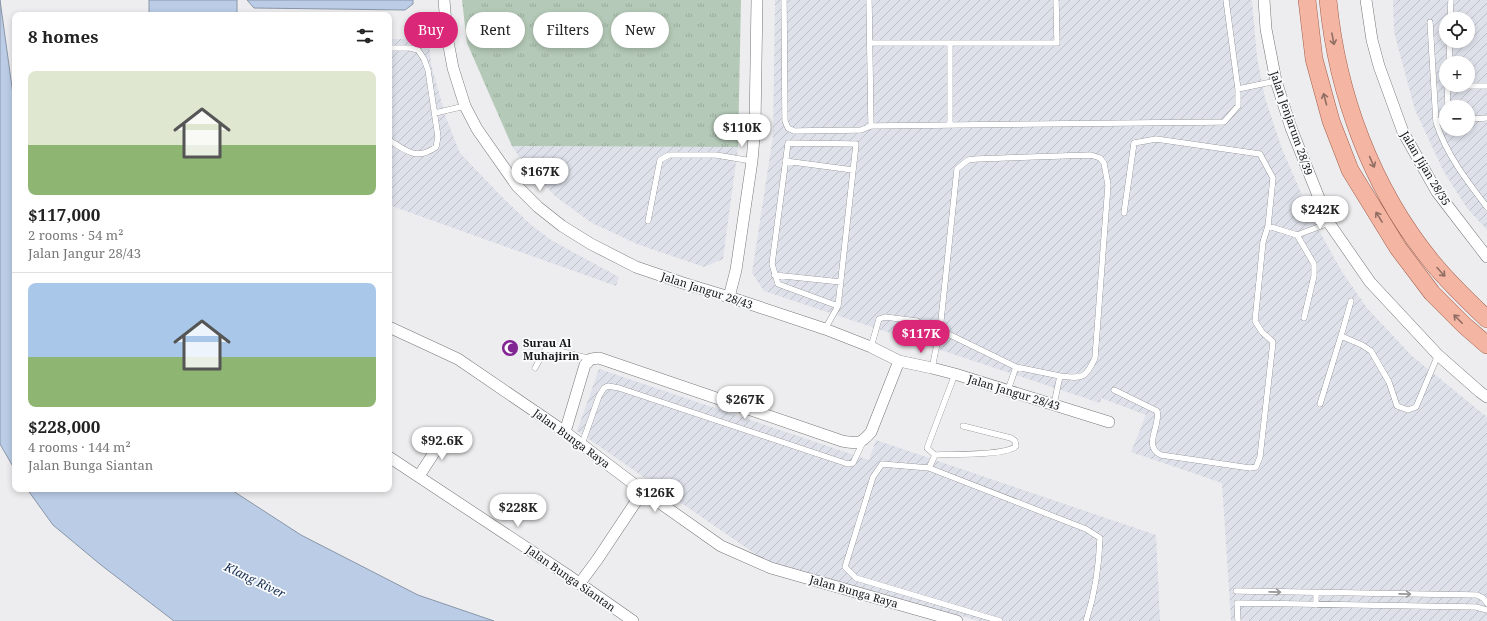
<!DOCTYPE html>
<html lang="en">
<head>
<meta charset="utf-8">
<style>
  body { margin:0; font-family:"Noto Serif",serif; background:#f2f2f2; color:#222; height:100vh; display:flex; flex-direction:column; font-size:15px; white-space:nowrap }
  * { box-sizing:border-box; margin:0 }
  p { font-size:13px; color:#767676 }
  .icon { flex:none; width:22px; height:22px; fill:none; stroke:currentColor; stroke-width:2; stroke-linecap:round; stroke-linejoin:round }
  .map { position:relative; flex:1; overflow:hidden }
  .side { position:absolute; left:12px; top:12px; width:380px; height:480px; display:flex; flex-direction:column; background:#fff; border-radius:8px; box-shadow:0 2px 6px #0003 }
  .side>* { flex:none }
  .banner { position:absolute; left:404px; top:12px; width:380px; height:36px; display:flex; gap:8px }
  .fabs { position:absolute; left:1439px; top:12px; display:grid; gap:8px }
  .fabs a { display:grid; place-items:center; width:36px; height:36px; border-radius:50%; background:#fff; box-shadow:0 2px 6px #0003; font-size:20px }
  .price { position:absolute; translate:-50% -34px; padding:0 9px; border-radius:14px; background:#fff; color:#222; font-size:13px; line-height:26px; filter:drop-shadow(0 1px 2px #0008) }
  .price::after { content:''; position:absolute; left:50%; top:24px; width:12px; height:9px; margin-left:-6px; background:inherit; clip-path:polygon(0 0,100% 0,50% 100%) }
  .price.on { background:#db2777; color:#fff }
  ul { padding:0; list-style:none }
  li { display:grid; align-content:center; gap:8px; height:212px; padding:0 16px }
  li+li { border-top:1px solid #e0e0e0 }
  li span { display:grid; place-items:center; height:124px; border-radius:8px; color:#555 }
  li>.icon { margin-inline-start:auto }
  span .icon { width:72px; height:72px; fill:#fffc; stroke-width:1 }
  li b { font-size:17px }
  h2 { display:flex; justify-content:space-between; align-items:center; height:48px; padding:0 16px; font-size:17px }
  .tag { padding:0 14px; border-radius:18px; background:#fff; box-shadow:0 2px 6px #0003; font-size:14px; line-height:36px }
  .tag.on { background:#db2777; color:#fff }
  .map>svg:first-child { display:block }
  .industrial { fill:url(#industrial-furrows); fill-rule:evenodd }
  .grass { fill:url(#grass-tufts) }
  .water { fill:#bacce6; stroke:#8996a8 }
  .lines { fill:none; stroke-linecap:round; stroke-linejoin:round }
  .lane-casing { stroke:#757678; stroke-width:6 }
  .street-casing { stroke:#757678; stroke-width:12 }
  .primary-casing { stroke:#a25e4b; stroke-width:18 }
  .lane { stroke:#fff; stroke-width:5.5 }
  .street { stroke:#fff; stroke-width:11 }
  .primary { stroke:#f4b6a3; stroke-width:17 }
  .oneway { stroke:#916e64 }
  .oneway2 { stroke:#979797 }
  .labels { text-anchor:middle; dominant-baseline:central; stroke-width:3.5; stroke-linejoin:round; paint-order:stroke }
  .street-label { font-size:11px; fill:#171718; stroke:#fafbfc }
  .poi-label { font-size:11px; font-weight:bold; fill:#171718; stroke:#fafbfc; text-anchor:start }
  .water-label { font-size:12px; font-style:italic; fill:#163053; stroke:#fafbfc }
</style>
</head>
<body>
<div class="map">
<svg width="1487" height="621" viewBox="0 0 1487 621">
  <defs>
    <pattern id="industrial-furrows" width="10" height="10" patternUnits="userSpaceOnUse"><rect width="10" height="10" fill="#dee1ea"/><path d="M-1 1l2-2M0 10L10 0M9 11l2-2" fill="none" stroke="#bec0c8"/></pattern>
    <pattern id="grass-tufts" width="24" height="20" patternUnits="userSpaceOnUse"><rect width="24" height="20" fill="#b4c9b7"/><path d="M3 7l-1-3M5 7V3M7 7l1-3M15 17l-1-3M17 17v-4M19 17l1-3" fill="none" stroke="#9aac9d"/></pattern>
  </defs>
  <rect width="100%" height="100%" fill="#ededef"/>
  <path class="industrial" d="M 775,0 L 1252,0 L 1257,57 L 1265,98 L 1282,149 L 1311,216 L 1342,272 L 1367,308 L 1412,356 L 1487,417 L 1487,621 L 1231,621 L 1222,483 L 1131,452 L 1146,415 L 1101,398 L 1100,403 L 764,291 L 752,273 L 773,136 Z
    M 1393,0 L 1487,0 L 1487,230 L 1467,208 L 1444,172 L 1415,110 L 1394,32 ZM 1446,19 L 1468,19 L 1468,41 L 1446,41 ZM 1446,63 L 1468,63 L 1468,85 L 1446,85 ZM 1446,107 L 1468,107 L 1468,129 L 1446,129 Z
    M 389,39 L 429,39 L 431,64 L 446,118 L 460,153 L 499,194 L 530,224 L 551,240 L 619,277 L 616,286 L 389,205 Z
    M 512,146 L 738,147 L 723,259 L 704,267 L 637,244 L 592,223 L 556,197 L 524,164 Z
    M 599,369 L 869,460 L 876,440 L 1156,535 L 1160,621 L 979,621 L 764,560 L 577,431 Z"/>
  <path class="grass" d="M 462,0 L 741,0 L 738,147 L 512,146 L 467,43 Z"/>
  <path class="water" d="M 0,0 L 15,109 L 15,470 L 0,444 Z
    M 149,0 L 237,0 L 237,15 L 149,15 Z
    M 247,0 L 413,0 L 413,4 L 405,10 L 254,8 Z
    M 27,489 L 230,489 L 301,535 L 418,595 L 494,621 L 174,621 L 101,565 L 53,525 Z"/>
  <g class="lines">
    <g class="lane-casing">
      <path id="lane" d="M 784,0 L 785,121 L 788,128 L 794,131 L 861,130 L 871,126
        M 869,0 L 871,126 L 1224,122 L 1238,106 L 1238,89 L 1226,0
        M 1450,19 L 1451,0
        M 1430,22 L 1436,122 C 1446,154 1467,181 1487,207
        M 870,43 L 1057,43 L 1056,0
        M 950,43 L 950,124
        M 389,48 L 410,48 L 418,50 L 424,59 L 428,70 L 438,137 L 436,147 C 416,161 407,151 389,140
        M 1449,63 L 1450,41
        M 1467,86 L 1487,86
        M 1238,89 L 1276,81
        M 1447,107 L 1448,85
        M 435,113 L 465,106
        M 1468,119 L 1487,118
        M 1436,122 L 1446,119
        M 785,161 L 853,170
        M 1124,213 L 1134,143 L 1156,139 L 1260,154 L 1273,178 L 1268,226
        M 648,221 L 660,160 L 669,155 L 716,155 L 752,161
        M 1297,235 L 1314,264 L 1314,276 L 1304,318
        M 774,275 L 841,282
        M 825,329 L 838,306 L 856,144 L 788,143 L 772,264 L 778,284 L 838,306
        M 940,330 L 1016,367 L 1008,390
        M 1341,336 L 1351,301
        M 871,347 L 879,319 L 885,317 L 917,321
        M 1016,367 L 1060,376
        M 535,368 L 545,350 L 551,349 L 591,359
        M 932,368 L 940,330 L 957,169 L 968,160 L 976,159 L 1091,155 L 1100,158 L 1104,163 L 1108,185 L 1095,358 C 1085,380 1082,378 1060,376 L 1054,404
        M 955,374 L 927,448 L 935,455 C 950,454 1007,456 1016,446 L 1015,441 L 1011,438 L 963,426
        M 1114,390 L 1157,411 C 1161,426 1142,446 1161,455 L 1250,468 L 1256,467 L 1260,457 L 1273,342 L 1262,332 L 1255,321 L 1263,242 L 1268,226 L 1297,235 L 1329,223
        M 1320,404 L 1341,336 L 1362,345 L 1371,351 L 1389,382 L 1397,406 L 1408,410 L 1416,407 L 1438,355
        M 582,444 L 599,396 L 604,388 L 608,386 L 619,388 L 848,464 L 853,463 L 863,442
        M 929,468 L 935,455
        M 1236,591 L 1477,595 L 1483,598 L 1487,603
        M 1316,605 L 1316,593
        M 1000,621 L 856,578 L 845,567 L 873,477 L 882,464 L 929,468 L 1086,529 L 1100,538 C 1099,566 1095,594 1086,621
        M 1238,621 L 1237,603 L 1476,607 L 1487,610"/>
    </g>
    <g class="street-casing">
      <path id="street" d="M 444,0 L 447,36 L 453,68 L 465,106 L 477,129 L 517,186 L 538,207 L 562,226 L 591,244 L 636,267 L 683,283 L 729,297 L 825,329 L 871,347 L 899,361 L 932,368 L 955,374 L 1109,422
        M 1264,0 L 1266,29 L 1276,81 L 1291,128 L 1329,223 L 1370,282 L 1438,355 L 1480,392 L 1487,397
        M 1366,0 L 1372,40 L 1379,66 L 1403,132 L 1437,192 L 1487,257
        M 729,297 L 736,270 L 752,161 L 755,126 L 757,0
        M 389,327 L 458,359 L 565,432 L 643,491 L 721,546 L 771,568 L 957,621
        M 565,432 L 585,365 L 591,359 L 599,358 L 842,441 C 858,444 861,444 871,432 L 899,361
        M 389,457 L 566,574 L 633,621
        M 419,476 L 446,434
        M 580,583 L 597,560 L 643,491"/>
    </g>
    <g class="primary-casing">
      <path id="primary" d="M 1307,0 L 1314,59 L 1331,121 L 1350,170 L 1398,248 L 1432,293 L 1464,325 L 1487,345
        M 1328,0 C 1337,94 1372,189 1432,262 C 1449,283 1468,301 1487,319"/>
    </g>
    <use href="#lane" class="lane"/>
    <use href="#street" class="street"/>
    <use href="#primary" class="primary"/>
  </g>
  <defs><path id="oneway-shaft" d="M-6 0H5M1.5-3L5.5 0L1.5 3" fill="none" stroke-width="1.6" stroke-linecap="round" stroke-linejoin="round"/></defs>
  <g class="oneway">
    <use href="#oneway-shaft" transform="translate(1333 39) rotate(79)"/>
    <use href="#oneway-shaft" transform="translate(1325 99) rotate(-105)"/>
    <use href="#oneway-shaft" transform="translate(1372 162) rotate(66)"/>
    <use href="#oneway-shaft" transform="translate(1379 217) rotate(-122)"/>
    <use href="#oneway-shaft" transform="translate(1441 272) rotate(48)"/>
    <use href="#oneway-shaft" transform="translate(1458 319) rotate(-135)"/>
  </g>
  <g class="oneway2">
    <use href="#oneway-shaft" transform="translate(1275 592) rotate(1)"/>
    <use href="#oneway-shaft" transform="translate(1405 594) rotate(1)"/>
  </g>
  <defs>
    <g id="mosque-disc" transform="scale(0.9)"><circle r="9.5" fill="#802591" stroke="#fafbfc"/><path d="M3.5-4.9A6 6 0 1 0 3.5 4.9A5 5 0 1 1 3.5-4.9Z" fill="#fff"/></g>
  </defs>
  <g fill-rule="evenodd">
    <use href="#mosque-disc" x="510" y="348"/>
  </g>
  <g class="labels">
    <g class="street-label">
      <text transform="translate(1292 123) rotate(71)">Jalan Jenjarum 28/39</text>
      <text transform="translate(1426 168) rotate(59)">Jalan Jijan 28/35</text>
      <text transform="translate(707 290) rotate(18)">Jalan Jangur 28/43</text>
      <text transform="translate(1014 392) rotate(17)">Jalan Jangur 28/43</text>
      <text transform="translate(572 438) rotate(36)">Jalan Bunga Raya</text>
      <text transform="translate(571 578) rotate(35)">Jalan Bunga Siantan</text>
      <text transform="translate(854 591) rotate(16)">Jalan Bunga Raya</text>
    </g>
    <g class="poi-label">
      <text x="523" y="342">Surau Al<tspan x="523" dy="13">Muhajirin</tspan></text>
    </g>
    <g class="water-label">
      <text transform="translate(255 580) rotate(26)">Klang River</text>
    </g>
  </g>
</svg>
<div class="fabs">
<a><svg class="icon" aria-label="locate" viewBox="0 0 24 24"><circle cx="12" cy="12" r="6"/><path d="M12 2v4M12 18v4M2 12h4M18 12h4"/></svg></a>
<a>+</a>
<a>−</a>
</div>
<b class="price" style="left:742px;top:148px">$110K</b>
<b class="price" style="left:540px;top:192px">$167K</b>
<b class="price" style="left:1320px;top:230px">$242K</b>
<b class="price on" style="left:921px;top:354px">$117K</b>
<b class="price" style="left:745px;top:420px">$267K</b>
<b class="price" style="left:442px;top:461px">$92.6K</b>
<b class="price" style="left:655px;top:513px">$126K</b>
<b class="price" style="left:518px;top:528px">$228K</b>
<div class="banner">
<a class="tag on">Buy</a>
<a class="tag">Rent</a>
<a class="tag">Filters</a>
<a class="tag">New</a>
</div>
<section class="side">
<h2>8 homes<svg class="icon" aria-label="filters" viewBox="0 0 24 24"><path d="M4 7h16M4 17h16"/><circle cx="9" cy="7" r="2"/><circle cx="15" cy="17" r="2"/></svg></h2>
<ul>
<li><span style="background:linear-gradient(#dfe7d0 60%,#8fb573 0)"><svg class="icon" aria-label="home" viewBox="0 0 24 24"><path d="M3 11l9-7 9 7M6 9v11h12V9"/></svg></span><div><b>$117,000</b><p>2 rooms · 54 m²</p><p>Jalan Jangur 28/43</p></div></li>
<li><span style="background:linear-gradient(#a9c7e8 60%,#8fb573 0)"><svg class="icon" aria-label="home" viewBox="0 0 24 24"><path d="M3 11l9-7 9 7M6 9v11h12V9"/></svg></span><div><b>$228,000</b><p>4 rooms · 144 m²</p><p>Jalan Bunga Siantan</p></div></li>
</ul>
</section>
</div>
</body>
</html>
